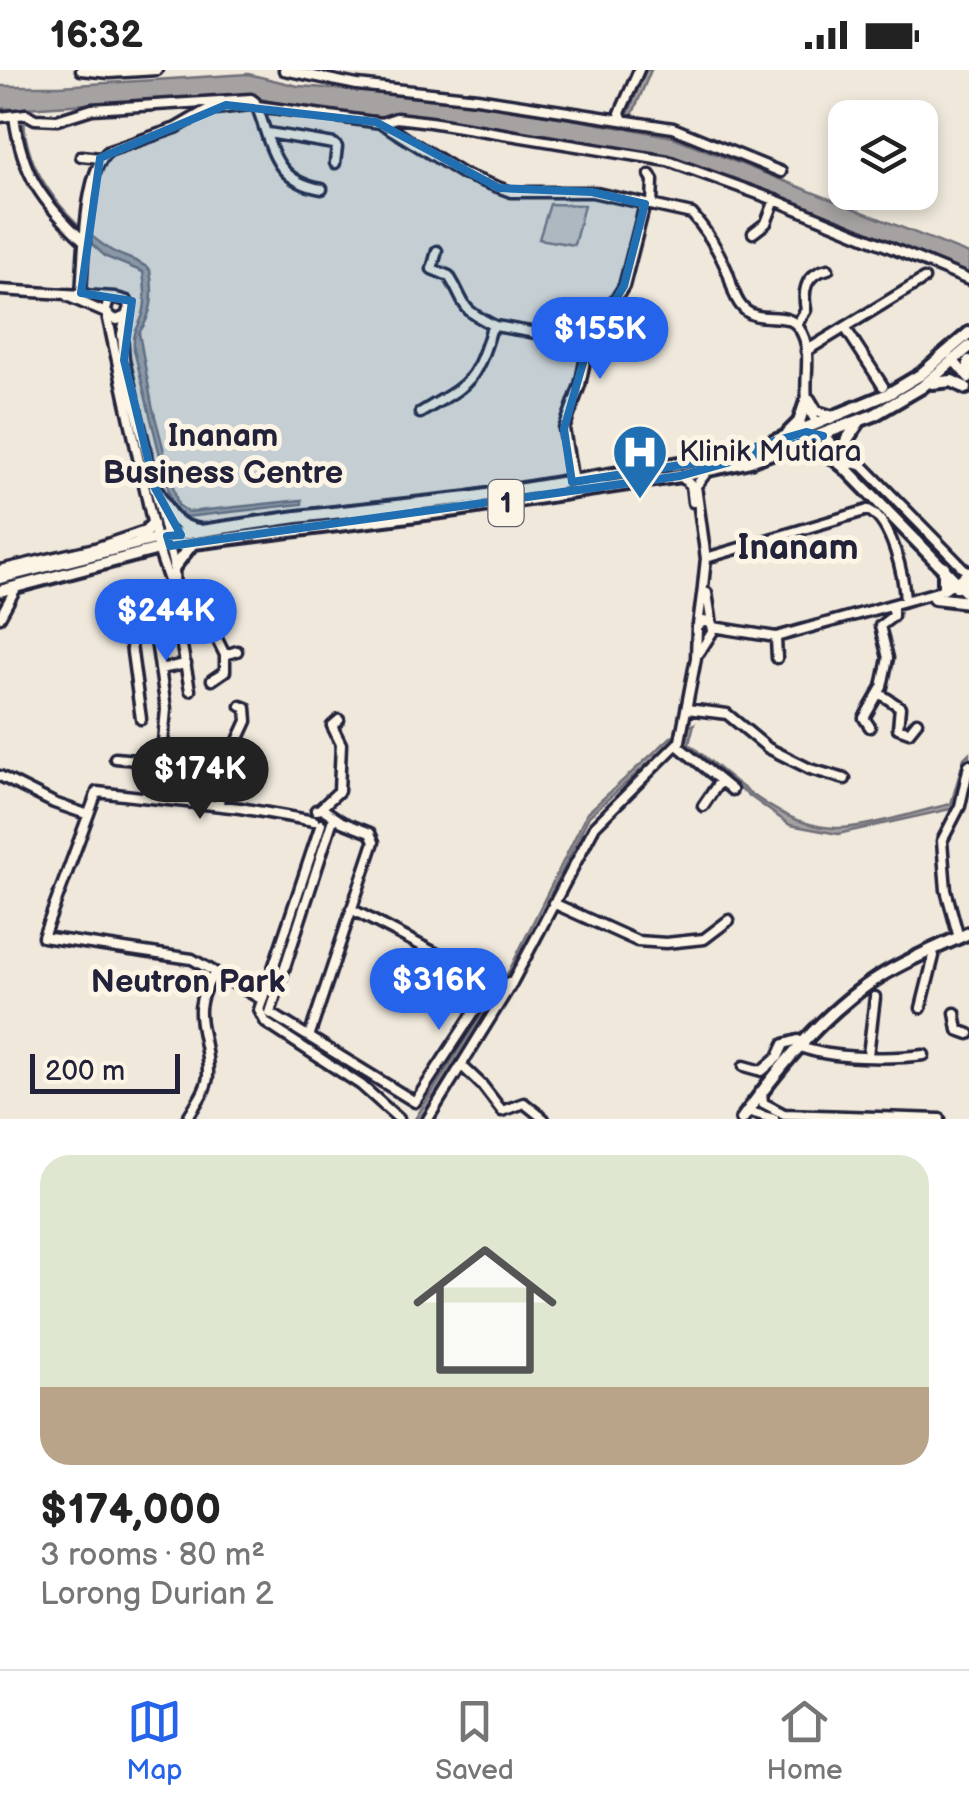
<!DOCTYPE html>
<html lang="en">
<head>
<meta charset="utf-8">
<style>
  body { margin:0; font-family:"Balsamiq Sans",sans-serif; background:#f2f2f2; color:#222; height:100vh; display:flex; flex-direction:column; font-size:38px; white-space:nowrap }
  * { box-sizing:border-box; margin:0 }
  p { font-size:32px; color:#767676 }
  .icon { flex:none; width:55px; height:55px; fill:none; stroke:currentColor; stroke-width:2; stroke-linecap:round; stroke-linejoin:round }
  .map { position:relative; height:1049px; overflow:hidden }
  .panel { display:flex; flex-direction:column; background:#fff; flex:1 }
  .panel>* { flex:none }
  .fabs { position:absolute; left:828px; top:30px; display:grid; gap:20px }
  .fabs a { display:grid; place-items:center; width:110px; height:110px; border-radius:20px; background:#fff; box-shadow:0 5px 15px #0003; font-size:50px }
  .scale { position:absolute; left:30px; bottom:25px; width:150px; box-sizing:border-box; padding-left:10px; border:5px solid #22223b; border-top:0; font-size:28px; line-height:35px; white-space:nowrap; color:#22223b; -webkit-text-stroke:8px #fcf5e5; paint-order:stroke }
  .price { position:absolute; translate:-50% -85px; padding:0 22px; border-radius:35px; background:#2563eb; color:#fff; font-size:32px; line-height:65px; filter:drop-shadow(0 2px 5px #0008) }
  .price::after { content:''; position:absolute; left:50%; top:60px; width:30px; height:22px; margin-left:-15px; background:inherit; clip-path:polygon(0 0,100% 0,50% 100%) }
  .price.current { background:#222; color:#fff }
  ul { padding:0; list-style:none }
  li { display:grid; align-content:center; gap:20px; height:530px; padding:0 40px }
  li+li { border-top:2px solid #e0e0e0 }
  li span { display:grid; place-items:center; height:310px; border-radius:30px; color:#555 }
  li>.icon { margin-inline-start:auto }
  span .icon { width:180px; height:180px; fill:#fffc; stroke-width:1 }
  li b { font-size:42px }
  .status { display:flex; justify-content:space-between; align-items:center; height:70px; padding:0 50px; background:#fff; direction:ltr }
  .status svg { height:28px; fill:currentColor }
  .tab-bar { display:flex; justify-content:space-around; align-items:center; height:140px; border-top:2px solid #e0e0e0; background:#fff; font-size:28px; color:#767676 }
  .tab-bar a { display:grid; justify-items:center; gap:5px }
  .tab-bar .current { color:#2563eb }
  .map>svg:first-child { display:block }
  .green { fill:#d1cbc3; stroke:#7a767f; stroke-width:2.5 }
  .water { fill:#a6a2a2; stroke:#716f79; stroke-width:2.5 }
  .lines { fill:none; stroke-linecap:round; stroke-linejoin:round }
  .stream { stroke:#716f79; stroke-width:2.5 }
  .minor-casing { stroke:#22223b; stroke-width:15 }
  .major-casing { stroke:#22223b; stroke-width:18 }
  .minor { stroke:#fcf5e5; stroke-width:8 }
  .major { stroke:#fcf5e5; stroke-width:10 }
  .marked { fill:#1f6fb2; fill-opacity:0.2; stroke:#1f6fb2; stroke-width:8; stroke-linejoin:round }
  .labels { text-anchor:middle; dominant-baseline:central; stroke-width:10; stroke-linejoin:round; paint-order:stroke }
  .shield { fill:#fcf5e5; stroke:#63616e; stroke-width:2.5 }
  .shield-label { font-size:28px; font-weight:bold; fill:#22223b }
  .poi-label { font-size:30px; fill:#22223b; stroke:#fcf5e5; text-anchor:start }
  .neighbourhood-label { font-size:32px; font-weight:bold; fill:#22223b; stroke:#fcf5e5 }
  .quarter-label { font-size:35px; font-weight:bold; fill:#22223b; stroke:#fcf5e5 }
</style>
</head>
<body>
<div class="status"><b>16:32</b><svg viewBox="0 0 49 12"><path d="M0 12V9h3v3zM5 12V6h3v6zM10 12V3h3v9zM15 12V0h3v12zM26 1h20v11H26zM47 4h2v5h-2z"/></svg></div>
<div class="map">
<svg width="969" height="1049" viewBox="0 0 969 1049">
  <rect width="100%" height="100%" fill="#efe8db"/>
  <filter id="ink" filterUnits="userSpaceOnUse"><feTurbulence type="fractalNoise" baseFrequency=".01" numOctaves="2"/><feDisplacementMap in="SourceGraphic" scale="20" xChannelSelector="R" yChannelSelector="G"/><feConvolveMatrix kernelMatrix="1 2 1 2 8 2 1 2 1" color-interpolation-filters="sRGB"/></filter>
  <g filter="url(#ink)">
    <path class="green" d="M 550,134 L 584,135 L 574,175 L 539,169 Z"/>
    <path class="water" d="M 645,0 L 651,0 L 631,48 L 631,59 L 673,67 L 969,184 L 969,206 L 769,125 L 677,90 L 651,83 L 417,46 L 375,46 L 289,36 L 241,24 L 25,38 C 18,95 65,149 109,179 C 122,188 139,189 150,200 C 154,224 153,243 139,263 L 152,335 L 178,435 L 188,442 L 302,430 L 302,434 L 186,447 L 173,438 L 134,280 C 133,261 136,263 142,247 C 147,233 145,217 143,202 L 106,187 L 60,145 L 24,89 L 16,42 L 13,39 L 0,38 L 0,16 L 60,16 L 248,4 L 298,16 L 437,26 L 623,58 Z
      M 694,654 L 689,674 C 731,707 779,757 836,758 C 863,759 922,740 951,734 L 964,688 L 969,683 L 969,690 L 955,738 L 838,764 L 790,755 L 673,671 L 589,746 L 520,887 L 420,1049 L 415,1049 L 509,901 L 587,743 L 671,667 L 676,666 L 685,671 L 689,656 Z"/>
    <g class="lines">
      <path class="stream" d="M 98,726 L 121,729"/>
      <g class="minor-casing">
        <path id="minor" d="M 81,0 L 109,3 L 157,0
          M 284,0 L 357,15 L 477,28 L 673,58 L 781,102
          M 14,46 C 22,105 42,132 85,172
          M 0,47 L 26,44 L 35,49 L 57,50 L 92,39 L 251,29 L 255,32 C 272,73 271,111 322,119
          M 623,50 L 620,43 L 639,0
          M 381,53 L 396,48 L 430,52 L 668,91 L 775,130 L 969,210
          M 268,63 L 334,74 L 337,77 L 335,93
          M 81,86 L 100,88
          M 650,105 L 653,110 L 652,134
          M 753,163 L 766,153 L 775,130
          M 437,181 L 432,199 L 449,206 C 469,238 456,236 495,256
          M 0,220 L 115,227
          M 81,223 C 84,191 83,99 109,81 L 176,58 L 207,40 L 250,35 L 381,53 L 463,104 L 511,122 L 592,122 L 692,144 C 706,160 720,183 728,203 C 732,215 734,229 743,238 C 758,255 787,239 799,258 C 819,287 793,327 818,353
          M 67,226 L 108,244
          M 109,246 L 117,250 L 126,246 L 129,237 L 127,231 L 113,227 L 108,233 L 106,240 L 158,479 L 175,528
          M 126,246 L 122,264 L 124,290 L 174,497 L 175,533 L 170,539 L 152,541
          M 797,254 L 806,240 C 802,219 806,204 828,199
          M 846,259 L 883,316
          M 806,281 L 924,209
          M 952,289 L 969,308
          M 810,329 L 817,341 L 833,346
          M 420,343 C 467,314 475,316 491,260 L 495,256 L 589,272
          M 848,392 L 863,396 L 968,503
          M 680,406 L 691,415 L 693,432
          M 573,412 L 564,359 L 580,315 L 589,272 L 624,216 L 645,134
          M 868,440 C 892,451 904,506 905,531
          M 706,489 L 696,416 L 706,403
          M 0,500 L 95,478 L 145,461
          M 957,518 L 969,508
          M 702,526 L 706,488 L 868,440
          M 175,528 L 201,537 L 225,585 L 237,581
          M 0,547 L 16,518
          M 698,555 L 702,525
          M 713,557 L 776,567 L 934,523 L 957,512 L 969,501
          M 179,560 L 190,620
          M 776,569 L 777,588
          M 699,583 L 713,561 L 707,523
          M 160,599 L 186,594
          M 212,610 L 225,601 L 225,585
          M 879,623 L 900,637 L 898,658 L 909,662 L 917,652
          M 687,639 L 727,644 L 768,678 L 810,699 L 845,709
          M 141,649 L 124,523 L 149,523 L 166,639 L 158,728
          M 870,657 L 864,648 L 882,617 L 888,588 L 880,556 L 893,546 L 893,537
          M 677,675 L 732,720
          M 115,688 L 211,697
          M 0,706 L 54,733 L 86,744
          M 219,735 L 221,707 L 247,651 L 246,638 L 241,636
          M 703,736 L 720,711
          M 321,738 L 339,721 L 341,674 L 332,656 L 339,650
          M 332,752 L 270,943 L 415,1032 L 493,913
          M 321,754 L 259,940 L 266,953 L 361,1015 L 399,1049
          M 553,833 L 637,871 L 666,873 L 704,869 L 729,850
          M 351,839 L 493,913 L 512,913
          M 959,868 L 946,820 L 942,771 L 960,736 L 969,695
          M 261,929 L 192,889 L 43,867 L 97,722 L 240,738 L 314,751
          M 921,938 L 934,886 L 932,879
          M 955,943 L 958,960 L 969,964
          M 309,967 L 374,772 L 370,763 L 342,752 L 323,739 L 316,740
          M 801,977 C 830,989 893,989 924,985
          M 868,985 L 875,927
          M 462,996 L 482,1015 L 502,1041 L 524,1033 L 544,1049
          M 744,996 L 762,1001 L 778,987 L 784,974 L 798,970 L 804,974
          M 762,1022 L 763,1033 L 784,1044 L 940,1049
          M 747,1041 L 774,1049
          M 187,1049 C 194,1036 208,1019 208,1005 C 209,962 185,943 215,903
          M 428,1049 L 512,913 L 595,756 L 680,671 L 696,588 L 697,557 L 704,551 L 712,554"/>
      </g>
      <g class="major-casing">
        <path id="major" d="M 969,291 L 969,302
          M 932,313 L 952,311 L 966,318
          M 788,363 L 799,352 L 806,331
          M 823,366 L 850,394
          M 800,377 L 826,382 L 844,397 L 969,525
          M 844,388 L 846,371 L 859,352
          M 155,418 C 166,438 172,456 198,460
          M 140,469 L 152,454
          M 174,497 L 192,474
          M 944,497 L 944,519
          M 0,508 L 167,466 L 297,447 L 468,428 L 748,382 L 888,324 L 920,305 L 969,263
          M 0,521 L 170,476 L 457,440 L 680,406 L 750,391 L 874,345 L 922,317 L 969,277
          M 934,528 L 969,532
          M 742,1049 C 780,996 827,938 884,904 C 911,888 940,876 969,863"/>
      </g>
      <use href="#minor" class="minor"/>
      <use href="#major" class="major"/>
    </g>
  </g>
  <path class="marked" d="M 226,35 L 376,52 L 499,118 L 592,122 L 645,134 L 624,216 L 589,272 L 564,359 L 572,412 L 706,391 L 806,362 L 823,366 L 680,406 L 170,476 L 167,466 L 181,465 L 155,418 L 124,290 L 132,231 L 81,223 L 100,88 Z"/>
  <defs>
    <g id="hospital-pin" transform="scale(2.875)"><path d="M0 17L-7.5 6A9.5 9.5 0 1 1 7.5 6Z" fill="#1f6fb2" stroke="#fcf5e5"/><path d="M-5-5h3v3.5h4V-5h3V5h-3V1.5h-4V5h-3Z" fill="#fff"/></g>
  </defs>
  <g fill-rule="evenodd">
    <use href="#hospital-pin" x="640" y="382"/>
  </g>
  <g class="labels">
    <rect class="shield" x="488.5" y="410" width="35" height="46" rx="8"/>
    <g class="shield-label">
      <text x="506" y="433">1</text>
    </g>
    <g class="poi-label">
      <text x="679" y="382">Klinik Mutiara</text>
    </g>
    <g class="neighbourhood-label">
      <text x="223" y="366">Inanam<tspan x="223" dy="37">Business Centre</tspan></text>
      <text x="188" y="912">Neutron Park</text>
    </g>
    <g class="quarter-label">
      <text x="798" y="478">Inanam</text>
    </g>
  </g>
</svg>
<div class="fabs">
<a><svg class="icon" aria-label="layers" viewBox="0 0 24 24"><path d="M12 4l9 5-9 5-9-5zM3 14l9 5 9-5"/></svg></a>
</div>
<div class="scale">200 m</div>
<b class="price" style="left:600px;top:312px">$155K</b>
<b class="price" style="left:166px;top:594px">$244K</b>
<b class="price current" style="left:200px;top:752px">$174K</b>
<b class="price" style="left:439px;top:963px">$316K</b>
</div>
<section class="panel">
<ul>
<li><span style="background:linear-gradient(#dfe7d0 75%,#b9a48a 0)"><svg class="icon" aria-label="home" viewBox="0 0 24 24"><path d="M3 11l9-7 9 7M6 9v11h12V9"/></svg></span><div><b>$174,000</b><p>3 rooms · 80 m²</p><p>Lorong Durian 2</p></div></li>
</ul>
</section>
<nav class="tab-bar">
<a class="current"><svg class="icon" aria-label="map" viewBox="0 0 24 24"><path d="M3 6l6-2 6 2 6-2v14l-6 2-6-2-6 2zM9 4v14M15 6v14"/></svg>Map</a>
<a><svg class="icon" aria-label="saved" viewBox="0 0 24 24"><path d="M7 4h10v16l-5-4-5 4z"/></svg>Saved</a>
<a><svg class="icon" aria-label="home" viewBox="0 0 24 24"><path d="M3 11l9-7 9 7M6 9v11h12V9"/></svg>Home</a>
</nav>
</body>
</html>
